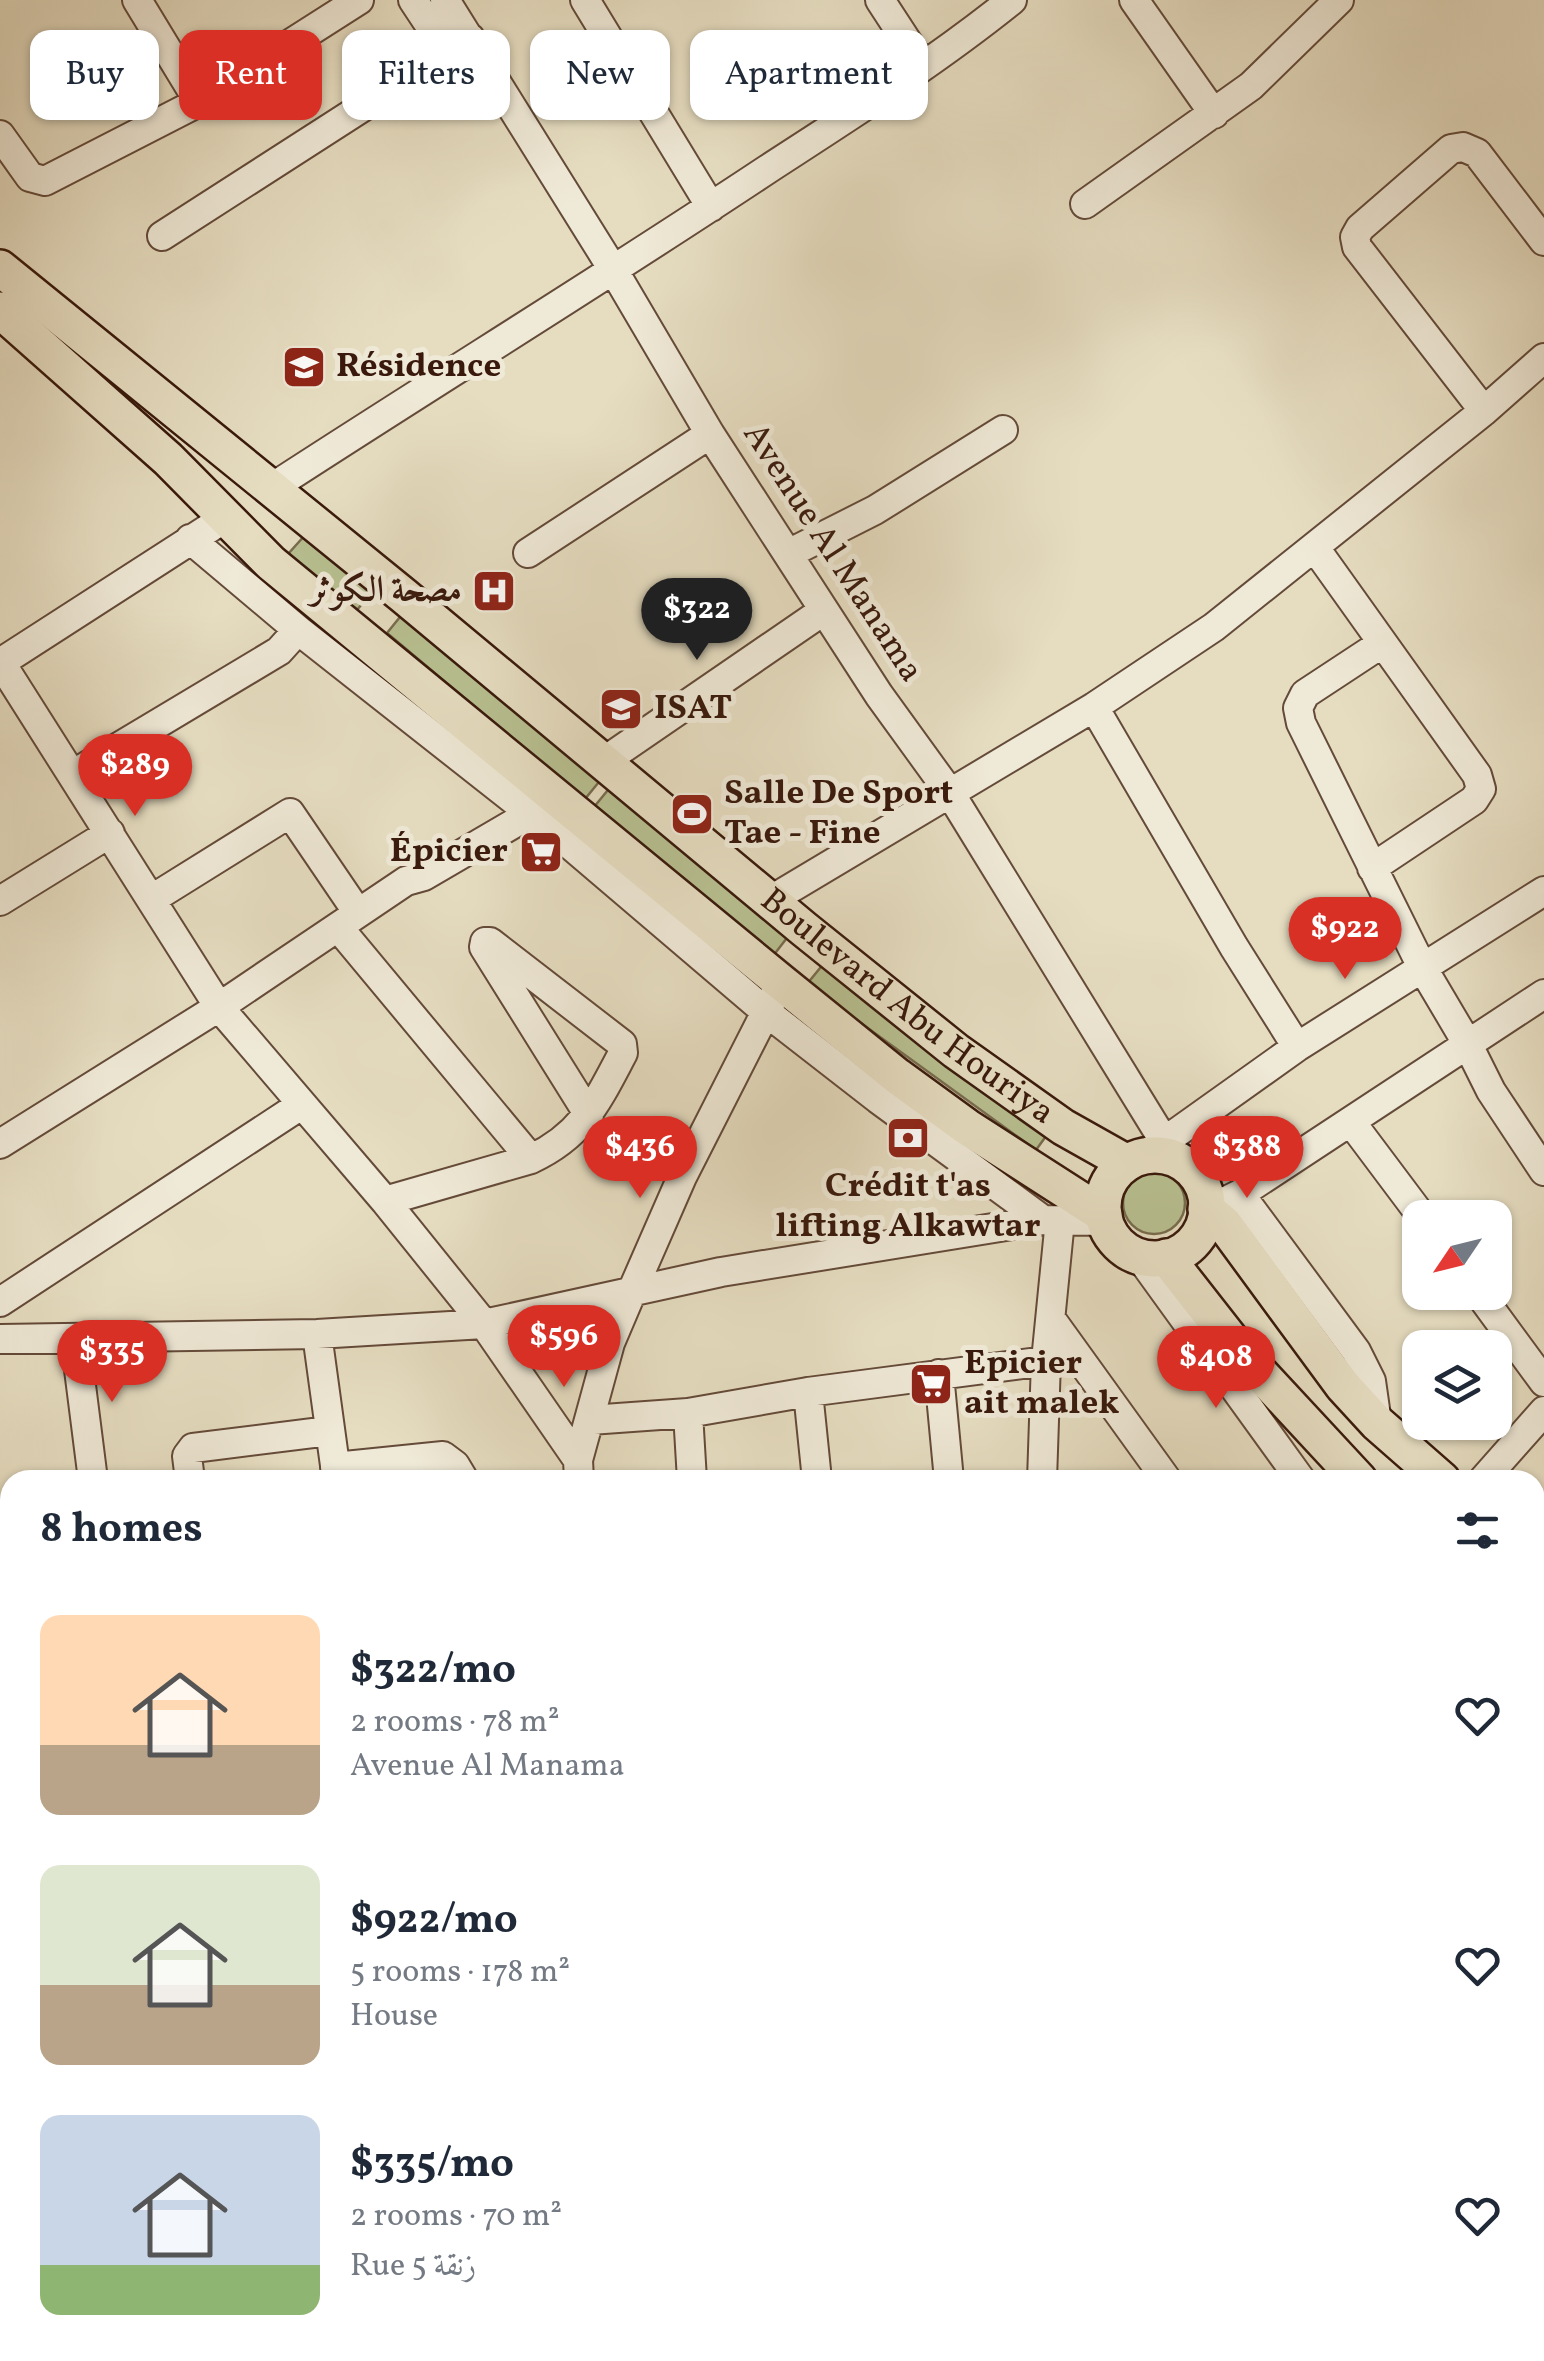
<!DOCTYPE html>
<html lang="en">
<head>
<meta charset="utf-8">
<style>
  body { margin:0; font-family:Vollkorn,Amiri,serif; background:#f6f6f7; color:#1f2937; height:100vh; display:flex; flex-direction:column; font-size:38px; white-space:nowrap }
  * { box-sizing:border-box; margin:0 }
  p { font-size:32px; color:#747a83 }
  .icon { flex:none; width:55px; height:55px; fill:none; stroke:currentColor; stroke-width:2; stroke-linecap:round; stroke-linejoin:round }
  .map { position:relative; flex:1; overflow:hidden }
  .sheet { position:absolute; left:0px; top:1470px; width:1545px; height:892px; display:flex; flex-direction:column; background:#fff; border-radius:30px 30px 0 0; box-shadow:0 2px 8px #0004 }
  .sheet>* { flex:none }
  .guide { position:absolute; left:30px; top:30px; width:1000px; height:90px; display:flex; gap:20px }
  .needle { width:65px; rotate:235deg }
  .controls { position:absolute; left:1402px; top:1200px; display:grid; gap:20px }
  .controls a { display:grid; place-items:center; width:110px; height:110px; border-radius:20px; background:#fff; box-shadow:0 2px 8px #0004; font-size:50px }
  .price { position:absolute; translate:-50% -85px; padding:0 22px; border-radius:35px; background:#d93025; color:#fff; font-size:32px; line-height:65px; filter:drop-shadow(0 2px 5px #0008) }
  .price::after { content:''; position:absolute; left:50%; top:60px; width:30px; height:22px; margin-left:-15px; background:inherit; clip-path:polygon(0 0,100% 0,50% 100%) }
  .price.selected { background:#222; color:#fff }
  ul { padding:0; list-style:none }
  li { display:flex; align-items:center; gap:30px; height:250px; padding:0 40px }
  li span { display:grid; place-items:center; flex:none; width:280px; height:200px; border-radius:20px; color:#555 }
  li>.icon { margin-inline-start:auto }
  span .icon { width:120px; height:120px; fill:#fffc; stroke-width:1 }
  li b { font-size:42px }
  h2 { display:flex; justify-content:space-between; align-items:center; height:120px; padding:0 40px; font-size:42px }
  .chip { padding:0 35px; border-radius:20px; background:#fff; box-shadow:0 2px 8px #0004; font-size:35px; line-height:90px }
  .chip.selected { background:#d93025; color:#fff }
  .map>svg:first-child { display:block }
  .green { fill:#b8c091; stroke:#786c4e; stroke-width:2.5 }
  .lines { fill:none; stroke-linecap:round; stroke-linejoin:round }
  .minor-casing { stroke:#644a39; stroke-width:32 }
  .major-casing { stroke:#39190c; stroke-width:40 }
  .minor { stroke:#efe9d7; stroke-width:28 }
  .major { stroke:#e6ddc1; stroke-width:35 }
  .labels { text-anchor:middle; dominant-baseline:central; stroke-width:10; stroke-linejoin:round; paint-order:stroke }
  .poi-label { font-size:35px; font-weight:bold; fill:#39190c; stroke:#efe9d7; text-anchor:start }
  .street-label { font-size:35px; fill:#39190c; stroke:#efe9d7 }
</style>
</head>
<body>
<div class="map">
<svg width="1544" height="2361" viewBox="0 0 1544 2361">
  <rect width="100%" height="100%" fill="#e6ddc1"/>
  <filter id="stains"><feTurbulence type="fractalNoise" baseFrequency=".002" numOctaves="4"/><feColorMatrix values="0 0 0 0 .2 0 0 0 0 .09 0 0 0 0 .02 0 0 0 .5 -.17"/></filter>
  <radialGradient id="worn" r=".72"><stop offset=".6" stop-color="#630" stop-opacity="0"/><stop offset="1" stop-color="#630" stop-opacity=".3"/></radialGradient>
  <path class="green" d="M 307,533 L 375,588 L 357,610 L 288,554 Z
    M 404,612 L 603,777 L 585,799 L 387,633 Z
    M 612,785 L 790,934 L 773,956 L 594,807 Z
    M 825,962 L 1049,1132 L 1036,1150 L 807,984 Z
    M1123 1203a31 31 0 1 1 62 0a31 31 0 1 1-62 0Z"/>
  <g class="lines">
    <g class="minor-casing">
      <path id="minor" d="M 137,0 L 199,102
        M 413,0 L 448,53
        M 445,0 L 614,271 L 710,434 L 879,695 L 950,793 L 1164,1141
        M 585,0 L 711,207
        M 880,0 L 923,66
        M 1134,0 L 1214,114
        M 0,135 L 30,177 L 45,181 L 199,102 L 359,0
        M 1085,204 L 1251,86 L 1339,0
        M 162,236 L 470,38
        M 1484,411 L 1357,247 L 1355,237 L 1360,228 L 1451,149 L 1463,147 L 1477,153 L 1544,241
        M 270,489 C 436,381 604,278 768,169 C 851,115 935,62 1012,0
        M 190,539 L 298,630 L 561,837 L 765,1011 L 878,1099 L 1043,1220
        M 1315,548 L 1477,775 L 1481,789 L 1474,800 L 1372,868
        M 528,553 L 710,434
        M 788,554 L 875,510 L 1003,430
        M 1381,644 L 1305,694 L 1298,708 L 1301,723 L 1422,967 L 1467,1043 L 1491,1091 L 1544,1171
        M 0,663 L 225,518
        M 1,663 L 219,1007 L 385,1201 L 484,1324 L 578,1460 L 579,1480
        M 1094,707 L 1234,947 L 1297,1047
        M 603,762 L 823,611
        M 72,775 L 279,651 L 298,630
        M 152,899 L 290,813 L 358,913
        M 771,900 L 1094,707 L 1214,627 L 1484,411 L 1544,358
        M 0,901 L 110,833
        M 338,927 L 531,1159
        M 485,942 L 484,947 L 589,1115
        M 1351,1122 L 1423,1218
        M 0,1144 L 219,1007 L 406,881 L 424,876 L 530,814 L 538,804
        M 1144,1156 L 1297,1047 L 1544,891
        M 1240,1194 L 1356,1351 L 1371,1381 L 1377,1423
        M 385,1201 L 531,1159 C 583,1135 598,1100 623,1053 L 622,1044 L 490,942 L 485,942
        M 1206,1203 L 1226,1201 L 1240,1194 L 1544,994
        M 1142,1257 L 1147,1267 L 1301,1480
        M 1478,1292 L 1544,1382
        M 0,1302 L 301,1105
        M 1051,1319 L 1167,1480
        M 317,1334 L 337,1480
        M 75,1338 L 93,1480
        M 0,1339 L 317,1334 L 484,1324 L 721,1272 L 1043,1220 L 1105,1221
        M 939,1374 L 949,1480
        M 808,1392 L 817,1480
        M 688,1413 L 692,1480
        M 590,1420 L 688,1413 L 808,1392 L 1046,1361
        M 578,1460 L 610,1343 L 633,1289 L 682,1177 L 773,998
        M 335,1467 L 443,1456 L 455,1465 L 464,1480
        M 190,1480 L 187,1456 L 193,1448 L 329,1431
        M 1042,1480 L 1046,1361 L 1060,1220
        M 1483,1480 L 1544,1411
        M 0,1726 L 10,1718
        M 1535,1792 L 1544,1803
        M 0,1878 L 10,1870
        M 0,1895 L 10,1910
        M 1535,2040 L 1544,2074
        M 0,2170 L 10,2135
        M 0,2207 L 5,2222 L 10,2290
        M 292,2352 L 716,2360 L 1275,2355 L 1330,2357 L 1350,2361
        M 1387,2352 L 1391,2361
        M 0,2356 L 103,2352"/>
    </g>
    <g class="major-casing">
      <g id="major">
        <path id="s1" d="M 0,268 L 404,596 L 804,929 L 956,1051 L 1063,1127 L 1127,1163"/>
        <path d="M 0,310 L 168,459 L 271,563 L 782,983 L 897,1076 L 967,1127 L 1104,1215"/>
        <circle cx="1155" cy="1207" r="52"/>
        <path d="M 1206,1209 L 1224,1224 L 1343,1386 L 1377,1423 L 1442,1480"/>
        <path d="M 1166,1257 L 1242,1354 L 1359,1480"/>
        <path d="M 1535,1566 L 1544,1574"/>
        <path d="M 1535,1673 L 1544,1686"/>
        <path d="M 1499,2361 L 1522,2352"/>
      </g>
    </g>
    <use href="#minor" class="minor"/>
    <use href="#major" class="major"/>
  </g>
  <defs>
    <g id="school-square" transform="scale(2.25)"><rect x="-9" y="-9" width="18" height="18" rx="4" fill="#8f2418" stroke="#efe9d7"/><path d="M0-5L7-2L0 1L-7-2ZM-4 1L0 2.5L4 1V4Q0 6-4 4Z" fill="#fff"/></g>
    <g id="hospital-square" transform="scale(2.25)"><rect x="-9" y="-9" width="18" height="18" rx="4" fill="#8f2418" stroke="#efe9d7"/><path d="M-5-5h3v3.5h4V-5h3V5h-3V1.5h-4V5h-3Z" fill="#fff"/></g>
    <g id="stadium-square" transform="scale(2.25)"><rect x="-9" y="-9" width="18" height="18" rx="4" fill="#8f2418" stroke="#efe9d7"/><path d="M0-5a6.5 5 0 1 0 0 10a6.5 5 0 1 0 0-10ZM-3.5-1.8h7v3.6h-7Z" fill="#fff"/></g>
    <g id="supermarket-square" transform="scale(2.25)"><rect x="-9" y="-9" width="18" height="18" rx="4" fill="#8f2418" stroke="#efe9d7"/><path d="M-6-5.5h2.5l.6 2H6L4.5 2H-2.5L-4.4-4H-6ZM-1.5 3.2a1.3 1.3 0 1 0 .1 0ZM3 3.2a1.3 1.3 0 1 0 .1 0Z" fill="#fff"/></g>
    <g id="bank-square" transform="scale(2.25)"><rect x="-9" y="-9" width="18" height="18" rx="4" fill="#8f2418" stroke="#efe9d7"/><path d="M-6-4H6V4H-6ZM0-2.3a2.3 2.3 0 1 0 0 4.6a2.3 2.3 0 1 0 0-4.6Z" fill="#fff"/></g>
  </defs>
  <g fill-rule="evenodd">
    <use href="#school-square" x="304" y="367"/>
    <use href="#hospital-square" x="494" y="591"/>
    <use href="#school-square" x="621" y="709"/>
    <use href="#stadium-square" x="692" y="814"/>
    <use href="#supermarket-square" x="541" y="852"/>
    <use href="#bank-square" x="908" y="1138"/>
    <use href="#supermarket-square" x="931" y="1384"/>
  </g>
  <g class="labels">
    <g class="poi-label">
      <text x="336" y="367">Résidence</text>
      <text x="462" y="591" text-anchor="end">مصحة الكوثر</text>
      <text x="654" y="709">ISAT</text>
      <text x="724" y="794">Salle De Sport<tspan x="724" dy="40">Tae - Fine</tspan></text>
      <text x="508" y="852" text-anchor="end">Épicier</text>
      <text x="908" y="1187" text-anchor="middle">Crédit t'as<tspan x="908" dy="40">lifting Alkawtar</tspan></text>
      <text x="964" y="1364">Epicier<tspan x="964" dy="40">ait malek</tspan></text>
    </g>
    <g class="street-label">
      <text transform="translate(832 553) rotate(57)">Avenue Al Manama</text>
      <text stroke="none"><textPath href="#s1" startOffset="1170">Boulevard Abu Houriya</textPath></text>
    </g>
  </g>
  <rect width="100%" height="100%" filter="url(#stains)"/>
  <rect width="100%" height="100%" fill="url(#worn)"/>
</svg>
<div class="controls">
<a><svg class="needle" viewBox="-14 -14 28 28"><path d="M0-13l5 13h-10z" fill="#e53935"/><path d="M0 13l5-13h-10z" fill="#747a83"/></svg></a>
<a><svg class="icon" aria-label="layers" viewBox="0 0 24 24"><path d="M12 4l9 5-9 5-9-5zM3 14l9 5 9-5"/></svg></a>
</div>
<b class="price selected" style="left:697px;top:663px">$322</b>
<b class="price" style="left:135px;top:819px">$289</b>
<b class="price" style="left:1345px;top:982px">$922</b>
<b class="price" style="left:640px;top:1201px">$436</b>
<b class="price" style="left:1247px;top:1201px">$388</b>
<b class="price" style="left:564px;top:1390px">$596</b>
<b class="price" style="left:112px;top:1405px">$335</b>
<b class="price" style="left:1216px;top:1411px">$408</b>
<div class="guide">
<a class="chip">Buy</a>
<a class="chip selected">Rent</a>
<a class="chip">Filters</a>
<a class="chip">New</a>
<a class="chip">Apartment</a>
</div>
<section class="sheet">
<h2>8 homes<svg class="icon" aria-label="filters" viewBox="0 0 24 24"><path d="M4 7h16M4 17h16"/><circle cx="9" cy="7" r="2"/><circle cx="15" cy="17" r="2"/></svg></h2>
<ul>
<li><span style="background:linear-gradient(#ffd9b3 65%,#b9a48a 0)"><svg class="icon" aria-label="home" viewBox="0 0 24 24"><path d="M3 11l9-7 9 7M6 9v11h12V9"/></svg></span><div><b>$322/mo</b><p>2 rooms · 78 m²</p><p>Avenue Al Manama</p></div><svg class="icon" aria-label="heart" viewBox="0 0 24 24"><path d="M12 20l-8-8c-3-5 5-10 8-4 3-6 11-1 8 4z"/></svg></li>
<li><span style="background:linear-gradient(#dfe7d0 60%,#b9a48a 0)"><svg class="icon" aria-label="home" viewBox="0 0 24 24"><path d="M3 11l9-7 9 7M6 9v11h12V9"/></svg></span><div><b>$922/mo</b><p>5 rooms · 178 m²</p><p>House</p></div><svg class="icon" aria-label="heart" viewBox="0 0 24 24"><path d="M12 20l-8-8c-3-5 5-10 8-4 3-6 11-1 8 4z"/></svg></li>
<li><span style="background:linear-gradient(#c9d6e8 75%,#8fb573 0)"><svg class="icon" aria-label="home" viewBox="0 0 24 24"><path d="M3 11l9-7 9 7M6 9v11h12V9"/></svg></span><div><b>$335/mo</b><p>2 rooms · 70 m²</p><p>Rue 5 زنقة</p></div><svg class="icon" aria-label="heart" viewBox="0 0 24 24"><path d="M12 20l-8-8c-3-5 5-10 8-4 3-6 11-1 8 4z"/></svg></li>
</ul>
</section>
</div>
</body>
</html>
